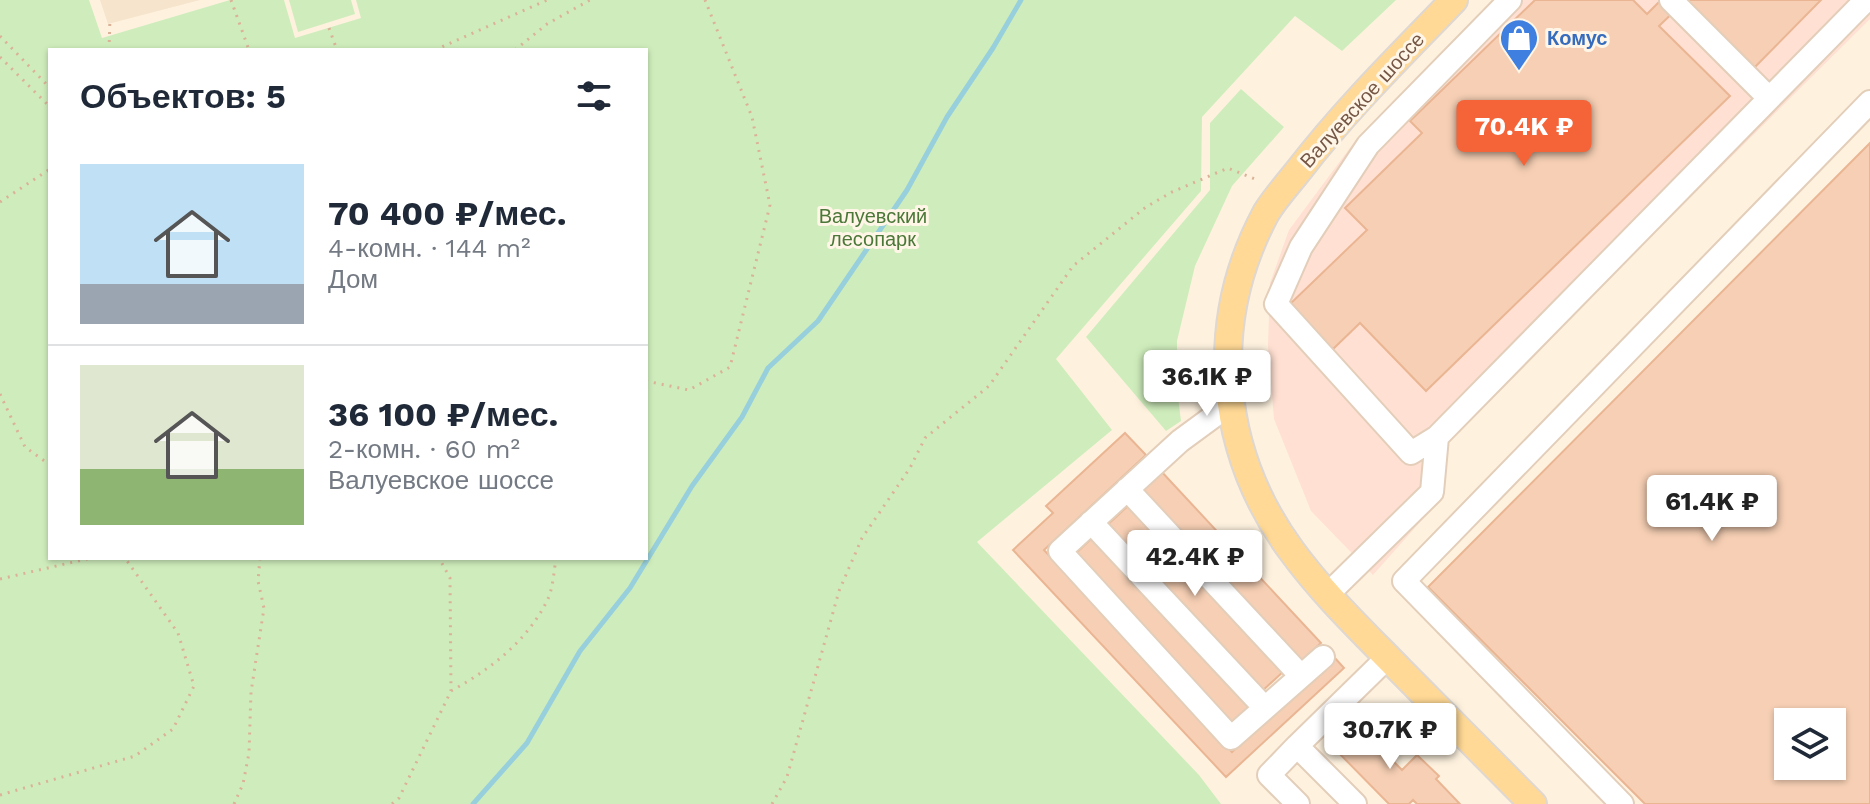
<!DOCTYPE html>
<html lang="ru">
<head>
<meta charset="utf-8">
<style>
  body { margin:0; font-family:"Work Sans",sans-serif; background:#f2f2f3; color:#1f2937; height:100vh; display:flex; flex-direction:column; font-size:30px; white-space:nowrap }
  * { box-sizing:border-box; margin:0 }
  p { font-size:26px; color:#747a83 }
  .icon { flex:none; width:44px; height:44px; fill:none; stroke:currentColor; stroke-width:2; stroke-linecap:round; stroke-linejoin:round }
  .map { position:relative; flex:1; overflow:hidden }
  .sheet { position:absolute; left:48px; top:48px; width:600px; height:512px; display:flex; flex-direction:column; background:#fff; border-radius:0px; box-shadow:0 2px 6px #0004 }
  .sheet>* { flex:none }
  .fabs { position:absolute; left:1774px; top:708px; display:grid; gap:16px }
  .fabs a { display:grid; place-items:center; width:72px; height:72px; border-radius:0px; background:#fff; box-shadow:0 2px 6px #0004; font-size:40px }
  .price { position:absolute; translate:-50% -68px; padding:0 18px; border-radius:8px; background:#fff; color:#222; font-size:26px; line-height:52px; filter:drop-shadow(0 2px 4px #0008) }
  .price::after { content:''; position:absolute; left:50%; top:48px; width:24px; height:18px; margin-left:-12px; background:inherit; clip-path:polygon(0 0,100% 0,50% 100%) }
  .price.current { background:#f46438; color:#fff }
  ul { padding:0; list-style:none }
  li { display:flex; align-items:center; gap:24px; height:200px; padding:0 32px }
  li+li { border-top:2px solid #e0e1e3 }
  li span { display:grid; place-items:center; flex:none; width:224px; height:160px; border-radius:0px; color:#555 }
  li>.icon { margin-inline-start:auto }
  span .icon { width:96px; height:96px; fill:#fffc; stroke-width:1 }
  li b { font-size:34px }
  h2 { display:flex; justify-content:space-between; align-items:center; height:96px; padding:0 32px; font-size:34px }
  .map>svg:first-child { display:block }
  .residential { fill:#f6e4cd }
  .commercial { fill:#ffe0d2 }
  .green { fill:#cfedbc; fill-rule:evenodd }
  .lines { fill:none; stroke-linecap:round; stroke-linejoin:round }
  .stream { stroke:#97d0dc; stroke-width:5 }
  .building { fill:#f6cfb4; stroke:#eab593; stroke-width:2; fill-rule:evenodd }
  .minor-casing { stroke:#e3ceba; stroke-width:26 }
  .major-casing { stroke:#ded7d2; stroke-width:30 }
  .path { stroke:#dbb297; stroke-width:3; stroke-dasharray:2 6; stroke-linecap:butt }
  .minor { stroke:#fff; stroke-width:22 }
  .major { stroke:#ffd995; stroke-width:26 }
  .labels { text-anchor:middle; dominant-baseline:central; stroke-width:6; stroke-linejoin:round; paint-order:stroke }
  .shop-label { font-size:20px; font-weight:bold; fill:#366cbe; stroke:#fff6e7; text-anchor:start }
  .street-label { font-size:20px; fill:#765745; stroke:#fff6e7 }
  .park-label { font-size:20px; fill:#4b7839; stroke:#fff6e7 }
</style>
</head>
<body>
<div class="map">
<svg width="1870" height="804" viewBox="0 0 1870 804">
  <rect width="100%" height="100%" fill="#fef2df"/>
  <path class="residential" d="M 100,0 L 200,0 L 108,24 Z"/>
  <path class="commercial" d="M 1498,0 L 1870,0 L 1870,19 L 1436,450 L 1445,494 L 1373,575 L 1311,511 L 1274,419 L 1268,346 L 1270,283 L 1289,230 L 1355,141 Z"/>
  <path class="green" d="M 0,0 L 89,0 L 102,38 L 230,0 L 284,0 L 295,38 L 361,18 L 356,0 L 1396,0 L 1342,51 L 1295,16 L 1202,117 L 1201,191 L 1056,359 L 1112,430 L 977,542 L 1199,775 L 1221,804 L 0,804 ZM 50,50 L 646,50 L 646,558 L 50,558 Z
    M 289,0 L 351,0 L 355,14 L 298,32 Z
    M 1241,89 L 1284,127 L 1232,186 L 1195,266 L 1177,341 L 1177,389 L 1181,421 L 1166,431 L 1086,337 L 1210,190 L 1210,123 Z"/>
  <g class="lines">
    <path class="stream" d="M 473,804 L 527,743 L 580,651 L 630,588 L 692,486 L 742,417 L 768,368 L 818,321 L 867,249 L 907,190 L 947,117 L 993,48 L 1021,0"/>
  </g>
  <path class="building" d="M 1535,0 L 1633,0 L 1647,14 L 1661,0 L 1821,0 L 1750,72 L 1682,4 L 1659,26 L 1730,96 L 1426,391 L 1360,323 L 1332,350 L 1289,305 L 1367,230 L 1345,208 L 1422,133 L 1410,121 Z
    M 1870,143 L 1870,804 L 1645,804 L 1428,587 ZM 1788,722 L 1832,722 L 1832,766 L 1788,766 Z
    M 1125,433 L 1146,455 L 1044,550 L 1232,752 L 1334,657 L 1344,668 L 1226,777 L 1013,550 L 1053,513 L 1046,506 Z
    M 1160,470 L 1321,643 L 1299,663 L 1138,490 Z
    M 1130,504 L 1285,670 L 1260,693 L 1105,527 Z
    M 1095,535 L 1252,704 L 1229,726 L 1072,557 Z
    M 1353,720 L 1402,770 L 1417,755 L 1439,776 L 1436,779 L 1460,804 L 1417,804 L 1413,800 L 1409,804 L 1389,804 L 1329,743 Z"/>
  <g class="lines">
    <g class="minor-casing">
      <path id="minor" d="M 1510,0 L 1368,145 L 1301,247 L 1276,304 L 1411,453 L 1437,437 L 1866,0
        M 1671,0 L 1769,98
        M 1229,405 L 1180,441 L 1060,551 L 1231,738 L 1323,657
        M 1127,489 L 1301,676
        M 1091,522 L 1265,708
        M 1328,594 L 1432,492 L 1437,437
        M 1297,746 L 1269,775 L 1298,804
        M 1355,804 L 1297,746 L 1388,657
        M 1622,804 L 1404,581 L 1870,102"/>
    </g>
    <g class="major-casing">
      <path id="major" d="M 1454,0 C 1401,55 1346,109 1299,170 C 1288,184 1275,198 1266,213 C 1207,323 1218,450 1291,550 C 1323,594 1363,632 1401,671 C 1445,715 1489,760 1533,804"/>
    </g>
    <path class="path" d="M 231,0 L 249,50
      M 329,28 L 337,50
      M 0,36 L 50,88
      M 109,50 L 110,18
      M 435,50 L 547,0
      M 515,50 L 547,24 L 590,0
      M 0,57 L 50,107
      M 0,202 L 50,169
      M 646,381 L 689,390 L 730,367 L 770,205 L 752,117 L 705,0
      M 0,394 L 25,447 L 50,465
      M 0,579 L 91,558
      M 451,691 C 491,669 526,642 547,601 C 553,589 554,571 556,558
      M 0,795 L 135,756 L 173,729 L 194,686 L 178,633 L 125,558
      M 234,804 L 243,784 L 249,753 L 251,692 L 264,608 L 258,581 L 260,558
      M 392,804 L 399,798 L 451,691 L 450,578 L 439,558
      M 772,804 L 787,777 L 839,591 L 862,538 L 910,468 L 925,438 L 989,386 L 1073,266 L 1146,207 L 1172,192 L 1228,168 L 1255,179"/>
    <use href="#minor" class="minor"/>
    <use href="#major" class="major"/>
  </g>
  <defs>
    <g id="shop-pin" transform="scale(2)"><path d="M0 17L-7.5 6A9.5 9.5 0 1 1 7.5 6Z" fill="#3f7fe0" stroke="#fff6e7"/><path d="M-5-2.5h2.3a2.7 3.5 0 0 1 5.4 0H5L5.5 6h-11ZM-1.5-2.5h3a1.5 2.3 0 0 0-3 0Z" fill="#fff"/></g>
  </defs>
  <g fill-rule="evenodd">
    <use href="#shop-pin" x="1519" y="38"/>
  </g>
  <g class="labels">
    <g class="shop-label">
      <text x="1547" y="38">Комус</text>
    </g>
    <g class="street-label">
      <text transform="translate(1362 100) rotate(-48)">Валуевское шоссе</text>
    </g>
    <g class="park-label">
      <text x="873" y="216">Валуевский<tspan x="873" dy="23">лесопарк</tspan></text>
    </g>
  </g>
</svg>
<div class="fabs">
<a><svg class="icon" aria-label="layers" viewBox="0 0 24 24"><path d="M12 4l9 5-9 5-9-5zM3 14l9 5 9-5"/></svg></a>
</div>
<b class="price current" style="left:1524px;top:168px">70.4K ₽</b>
<b class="price" style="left:1207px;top:418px">36.1K ₽</b>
<b class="price" style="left:1712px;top:543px">61.4K ₽</b>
<b class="price" style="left:1195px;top:598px">42.4K ₽</b>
<b class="price" style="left:1390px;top:771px">30.7K ₽</b>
<section class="sheet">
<h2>Объектов: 5<svg class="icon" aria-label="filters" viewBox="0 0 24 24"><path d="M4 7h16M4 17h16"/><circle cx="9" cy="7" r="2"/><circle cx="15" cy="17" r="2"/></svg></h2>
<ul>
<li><span style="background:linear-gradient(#bfe0f5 75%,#9aa5b1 0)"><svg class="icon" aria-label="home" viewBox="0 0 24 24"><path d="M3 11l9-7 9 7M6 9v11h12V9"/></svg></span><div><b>70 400 ₽/мес.</b><p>4-комн. · 144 m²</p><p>Дом</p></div></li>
<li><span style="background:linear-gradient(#dfe7d0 65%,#8fb573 0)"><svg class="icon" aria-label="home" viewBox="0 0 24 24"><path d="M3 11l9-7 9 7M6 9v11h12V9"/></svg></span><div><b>36 100 ₽/мес.</b><p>2-комн. · 60 m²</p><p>Валуевское шоссе</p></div></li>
</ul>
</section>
</div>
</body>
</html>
